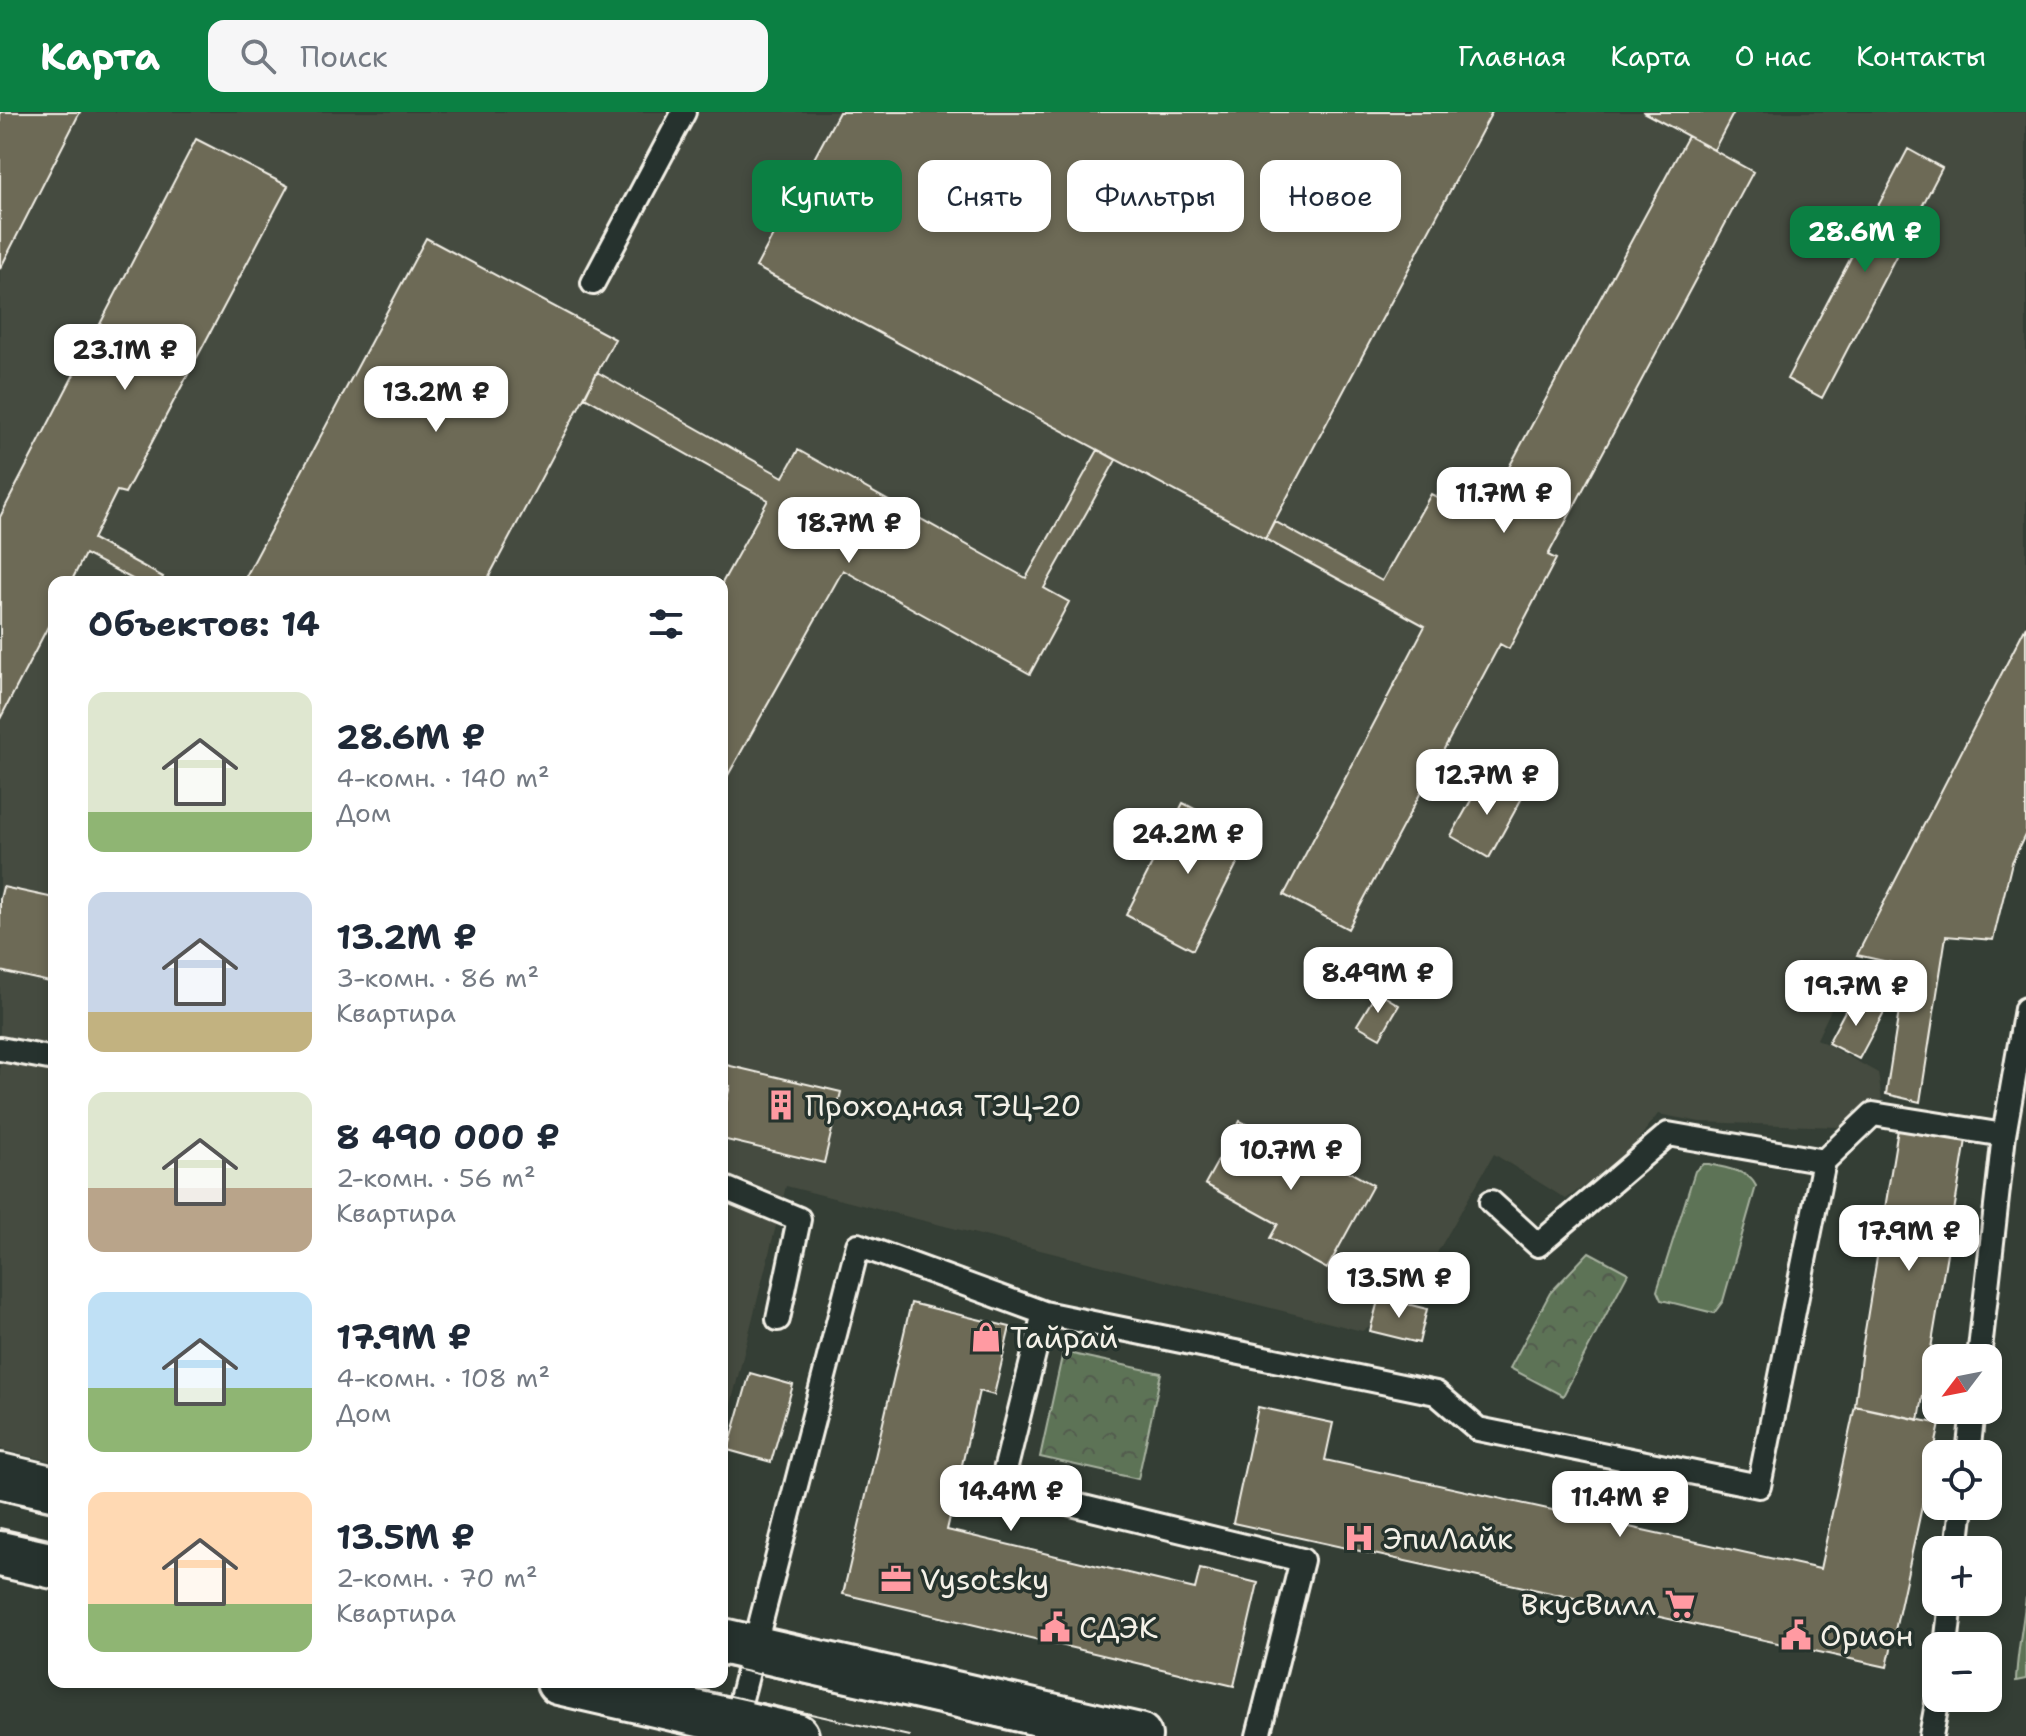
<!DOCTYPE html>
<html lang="ru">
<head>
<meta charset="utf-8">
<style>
  body { margin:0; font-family:"Shantell Sans",sans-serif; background:#f6f6f7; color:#1f2937; height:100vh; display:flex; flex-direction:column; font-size:30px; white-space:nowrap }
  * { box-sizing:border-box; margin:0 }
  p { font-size:26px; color:#747a83 }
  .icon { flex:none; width:44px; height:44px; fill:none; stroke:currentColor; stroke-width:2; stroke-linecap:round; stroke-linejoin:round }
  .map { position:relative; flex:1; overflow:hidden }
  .side { position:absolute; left:48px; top:464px; width:680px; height:1112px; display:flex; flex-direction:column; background:#fff; border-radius:16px; box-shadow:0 4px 12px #0003 }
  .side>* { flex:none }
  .guide { position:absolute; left:752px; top:48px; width:760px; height:72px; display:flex; gap:16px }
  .needle { width:52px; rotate:238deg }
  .controls { position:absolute; left:1922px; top:1232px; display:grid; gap:16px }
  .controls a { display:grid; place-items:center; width:80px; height:80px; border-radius:16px; background:#fff; box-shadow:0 4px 12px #0003; font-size:40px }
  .price { position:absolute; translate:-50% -68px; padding:0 18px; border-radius:16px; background:#fff; color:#222; font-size:26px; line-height:52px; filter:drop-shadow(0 2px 4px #0008) }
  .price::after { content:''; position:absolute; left:50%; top:48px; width:24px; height:18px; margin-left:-12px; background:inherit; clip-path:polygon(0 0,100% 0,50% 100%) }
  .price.selected { background:#0b8043; color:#fff }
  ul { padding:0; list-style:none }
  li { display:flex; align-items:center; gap:24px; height:200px; padding:0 40px }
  li span { display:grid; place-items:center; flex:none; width:224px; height:160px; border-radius:16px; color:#555 }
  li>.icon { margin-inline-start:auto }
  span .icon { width:96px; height:96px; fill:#fffc; stroke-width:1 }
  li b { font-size:34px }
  h2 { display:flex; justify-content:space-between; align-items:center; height:96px; padding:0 40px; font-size:34px }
  .chip { padding:0 28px; border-radius:16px; background:#fff; box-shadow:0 4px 12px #0003; font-size:28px; line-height:72px }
  .chip.selected { background:#0b8043; color:#fff }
  header { display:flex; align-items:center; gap:48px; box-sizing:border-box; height:112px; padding:0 40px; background:#0b8043; color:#fff }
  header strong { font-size:38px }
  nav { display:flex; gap:44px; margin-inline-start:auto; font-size:28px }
  .search { width:560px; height:72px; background:#f6f6f7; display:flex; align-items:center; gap:20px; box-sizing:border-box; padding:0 28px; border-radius:16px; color:#747a83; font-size:30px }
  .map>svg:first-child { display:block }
  .built { fill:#454b3f }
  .forest { fill:url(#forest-firs); stroke:#a8b2a0; stroke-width:2 }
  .park { fill:url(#park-crowns); stroke:#a8b2a0; stroke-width:2 }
  .pitch { fill:#5d7357; stroke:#a8b2a0; stroke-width:2 }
  .building { fill:#6d6a56; stroke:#f4f1e8; stroke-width:2 }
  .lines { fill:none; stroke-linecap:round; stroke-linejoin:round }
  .lane-casing { stroke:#f4f1e8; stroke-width:28 }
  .secondary-casing { stroke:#f4f1e8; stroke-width:50 }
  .lane { stroke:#26332d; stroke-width:22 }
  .secondary { stroke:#26332d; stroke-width:44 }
  .tram { stroke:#f4f1e8; stroke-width:2 }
  .labels { text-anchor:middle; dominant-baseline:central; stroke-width:7; stroke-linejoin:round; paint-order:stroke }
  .poi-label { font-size:30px; fill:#f4f1e8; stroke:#26332d; text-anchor:start }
</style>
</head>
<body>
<header>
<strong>Карта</strong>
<div class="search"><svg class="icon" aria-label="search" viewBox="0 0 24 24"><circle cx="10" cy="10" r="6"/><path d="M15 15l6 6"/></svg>Поиск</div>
<nav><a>Главная</a><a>Карта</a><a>О нас</a><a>Контакты</a></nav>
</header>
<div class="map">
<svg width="2026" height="1624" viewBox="0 0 2026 1624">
  <defs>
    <pattern id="forest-firs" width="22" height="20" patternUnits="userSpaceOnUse" patternTransform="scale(2)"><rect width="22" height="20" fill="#5d7357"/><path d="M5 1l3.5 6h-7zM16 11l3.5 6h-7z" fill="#525b4e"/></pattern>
    <pattern id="park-crowns" width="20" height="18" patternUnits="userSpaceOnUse" patternTransform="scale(2)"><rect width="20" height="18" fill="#5d7357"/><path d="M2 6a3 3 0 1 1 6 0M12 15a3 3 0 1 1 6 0" fill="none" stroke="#525b4e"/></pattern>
  </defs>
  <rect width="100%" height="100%" fill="#343e35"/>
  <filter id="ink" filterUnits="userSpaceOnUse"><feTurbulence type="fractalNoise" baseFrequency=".0125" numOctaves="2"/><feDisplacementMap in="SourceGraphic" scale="16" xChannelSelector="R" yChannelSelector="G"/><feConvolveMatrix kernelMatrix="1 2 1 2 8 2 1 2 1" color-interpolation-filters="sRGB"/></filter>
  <g filter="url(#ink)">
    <path class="built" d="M 0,0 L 2026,0 L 2026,514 L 1857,843 L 1817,927 L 1878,961 L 1882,988 L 1839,1015 L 1700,1010 L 1658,1002 L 1626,1044 L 1566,1087 L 1494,1042 L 1410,1188 L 1362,1219 L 786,1074 L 722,1328 L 722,470 L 54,470 L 54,1350 L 0,1337 Z"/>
    <path class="forest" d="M 2026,1485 L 2026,1567 L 2016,1569 C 2017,1541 2023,1513 2026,1485 Z"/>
    <path class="park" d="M 1589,1140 L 1628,1161 L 1563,1284 L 1510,1256 L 1550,1181 Z
      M 1063,1240 L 1161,1261 L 1138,1367 L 1040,1345 Z"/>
    <path class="pitch" d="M 1703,1052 L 1709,1052 C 1724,1056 1749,1058 1756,1074 L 1723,1189 L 1714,1201 L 1661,1188 L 1657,1179 L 1695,1059 Z"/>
    <path class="building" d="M 0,0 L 80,0 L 0,157 Z
      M 839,0 L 1492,0 L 1265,427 L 756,155 Z
      M 1643,0 L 1734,0 L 1714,38 Z
      M 1688,24 L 1753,60 L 1548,443 L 1556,447 L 1509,537 L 1500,532 L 1348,817 L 1284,783 L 1425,514 L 1265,427 L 1274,409 L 1382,469 L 1431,382 L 1481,407 Z
      M 196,27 L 288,74 L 125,381 L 117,379 L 93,427 L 163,465 L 160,470 L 138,470 L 85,442 L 71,470 L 54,470 L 54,503 L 0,607 L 0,405 Z
      M 1908,37 L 1942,56 L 1822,286 L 1787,267 Z
      M 426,126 L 615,227 L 486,470 L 243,470 Z
      M 597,260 L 783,365 L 798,338 L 1026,466 L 1098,338 L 1116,348 L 1044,476 L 1069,490 L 1030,562 L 843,458 L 722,674 L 722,471 L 768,388 L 585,285 Z
      M 2026,514 L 2026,721 L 2012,750 L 1993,828 L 1946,824 L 1920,990 L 1886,982 L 1906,854 L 1857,843 Z
      M 1484,665 L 1522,686 L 1489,746 L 1451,724 Z
      M 1183,691 L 1250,726 L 1193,838 L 1126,803 Z
      M 3,775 L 54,786 L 54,871 L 0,859 L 0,787 Z
      M 1377,880 L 1399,893 L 1380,926 L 1357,913 Z
      M 1853,884 L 1884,900 L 1859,947 L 1828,931 Z
      M 722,952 L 841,980 L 824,1051 L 722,1027 L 722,1006 L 730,974 L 722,972 Z
      M 1240,1009 L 1313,1049 L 1317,1042 L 1373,1073 L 1327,1157 L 1270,1126 L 1278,1112 L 1205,1072 Z
      M 1898,1017 L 1966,1028 L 1919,1308 L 1855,1294 L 1862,1237 Z
      M 1379,1185 L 1427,1197 L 1419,1231 L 1370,1219 Z
      M 911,1191 L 1010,1215 L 994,1283 L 979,1279 L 947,1418 L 1195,1477 L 1200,1457 L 1258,1471 L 1234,1574 L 843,1482 Z
      M 750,1261 L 793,1273 L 771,1350 L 728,1338 Z
      M 1855,1294 L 1940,1312 L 1887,1555 L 1233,1411 L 1258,1295 L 1333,1311 L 1325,1348 L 1820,1457 Z"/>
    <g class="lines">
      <g class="lane-casing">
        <path id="lane" d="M 593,171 L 684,0
          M 0,937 L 54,947
          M 722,1075 L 799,1107 L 778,1207
          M 1491,1090 L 1538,1133 L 1668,1022 L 1824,1049
          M 1044,1201 L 1436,1281 L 1478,1317 L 1759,1374 L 1824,1049 L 1873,1002 L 2004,1023
          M 1979,1246 L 2004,1023 L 2026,897
          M 1968,1342 L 1973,1298
          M 1957,1438 L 1962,1394
          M 1946,1534 L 1951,1490
          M 735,1610 L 858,1133 L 1044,1201 L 1001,1375 L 1302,1448 L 1258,1624
          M 1931,1624 L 1938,1586"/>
      </g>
      <g class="secondary-casing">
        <path id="secondary" d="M 0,1364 L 54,1377
          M 0,1442 L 54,1454
          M 722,1529 L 1139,1624
          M 559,1570 L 796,1624"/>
      </g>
      <use href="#lane" class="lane"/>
      <use href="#secondary" class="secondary"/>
      <path class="tram" d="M 0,1387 L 54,1399
        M 0,1416 L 54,1428
        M 722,1554 L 1035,1624
        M 668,1570 L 909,1624"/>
    </g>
  </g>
  <defs>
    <g id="building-bare" transform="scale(2.4)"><path d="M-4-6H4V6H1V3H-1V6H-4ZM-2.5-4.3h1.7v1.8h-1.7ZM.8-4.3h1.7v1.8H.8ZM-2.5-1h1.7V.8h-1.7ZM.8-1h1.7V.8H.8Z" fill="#ff9aa2" stroke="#26332d" stroke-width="2.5" paint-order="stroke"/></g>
    <g id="shop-bare" transform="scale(2.4)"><path d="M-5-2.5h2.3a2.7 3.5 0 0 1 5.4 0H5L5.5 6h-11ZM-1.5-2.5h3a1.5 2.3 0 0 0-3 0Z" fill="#ff9aa2" stroke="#26332d" stroke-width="2.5" paint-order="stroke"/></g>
    <g id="hospital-bare" transform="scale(2.4)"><path d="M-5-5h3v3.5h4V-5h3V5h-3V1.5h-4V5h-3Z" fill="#ff9aa2" stroke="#26332d" stroke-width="2.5" paint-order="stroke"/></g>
    <g id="office-bare" transform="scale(2.4)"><path d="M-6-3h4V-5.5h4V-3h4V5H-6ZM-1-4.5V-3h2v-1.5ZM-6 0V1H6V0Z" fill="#ff9aa2" stroke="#26332d" stroke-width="2.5" paint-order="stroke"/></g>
    <g id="supermarket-bare" transform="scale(2.4)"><path d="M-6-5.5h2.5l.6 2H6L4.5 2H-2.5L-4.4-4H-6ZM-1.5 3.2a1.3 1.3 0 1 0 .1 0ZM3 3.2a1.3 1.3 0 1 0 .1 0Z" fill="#ff9aa2" stroke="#26332d" stroke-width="2.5" paint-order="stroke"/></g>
    <g id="civic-bare" transform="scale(2.4)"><path d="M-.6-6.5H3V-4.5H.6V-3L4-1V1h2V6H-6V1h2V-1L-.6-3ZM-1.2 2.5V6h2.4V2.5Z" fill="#ff9aa2" stroke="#26332d" stroke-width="2.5" paint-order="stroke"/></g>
  </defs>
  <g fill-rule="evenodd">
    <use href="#building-bare" x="781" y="993"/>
    <use href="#shop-bare" x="986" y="1225"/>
    <use href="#hospital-bare" x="1359" y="1426"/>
    <use href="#office-bare" x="896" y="1467"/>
    <use href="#supermarket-bare" x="1680" y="1492"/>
    <use href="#civic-bare" x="1055" y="1515"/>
    <use href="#civic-bare" x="1796" y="1523"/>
  </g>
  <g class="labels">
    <g class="poi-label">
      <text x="805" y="993">Проходная ТЭЦ-20</text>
      <text x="1010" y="1225">Тайрай</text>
      <text x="1383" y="1426">ЭпиЛайк</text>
      <text x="920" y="1467">Vysotsky</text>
      <text x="1656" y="1492" text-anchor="end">ВкусВилл</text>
      <text x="1079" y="1515">СДЭК</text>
      <text x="1820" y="1523">Орион</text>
    </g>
  </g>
</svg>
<div class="controls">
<a><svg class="needle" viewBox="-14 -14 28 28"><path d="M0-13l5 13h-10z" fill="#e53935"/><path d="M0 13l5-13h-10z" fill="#747a83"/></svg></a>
<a><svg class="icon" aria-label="locate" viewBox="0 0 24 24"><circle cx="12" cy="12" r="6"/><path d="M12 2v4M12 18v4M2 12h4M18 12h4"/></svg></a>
<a>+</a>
<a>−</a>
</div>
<b class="price selected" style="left:1865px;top:162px">28.6M ₽</b>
<b class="price" style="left:125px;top:280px">23.1M ₽</b>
<b class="price" style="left:436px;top:322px">13.2M ₽</b>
<b class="price" style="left:1504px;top:423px">11.7M ₽</b>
<b class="price" style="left:849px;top:453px">18.7M ₽</b>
<b class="price" style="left:1487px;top:705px">12.7M ₽</b>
<b class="price" style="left:1188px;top:764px">24.2M ₽</b>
<b class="price" style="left:1378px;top:903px">8.49M ₽</b>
<b class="price" style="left:1856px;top:916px">19.7M ₽</b>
<b class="price" style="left:1291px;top:1080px">10.7M ₽</b>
<b class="price" style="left:1909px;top:1161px">17.9M ₽</b>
<b class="price" style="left:1399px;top:1208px">13.5M ₽</b>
<b class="price" style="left:1011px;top:1421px">14.4M ₽</b>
<b class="price" style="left:1620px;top:1427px">11.4M ₽</b>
<div class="guide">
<a class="chip selected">Купить</a>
<a class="chip">Снять</a>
<a class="chip">Фильтры</a>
<a class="chip">Новое</a>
</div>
<section class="side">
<h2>Объектов: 14<svg class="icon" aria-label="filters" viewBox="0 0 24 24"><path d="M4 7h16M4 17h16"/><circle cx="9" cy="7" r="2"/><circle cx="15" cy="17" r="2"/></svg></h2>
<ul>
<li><span style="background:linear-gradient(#dfe7d0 75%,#8fb573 0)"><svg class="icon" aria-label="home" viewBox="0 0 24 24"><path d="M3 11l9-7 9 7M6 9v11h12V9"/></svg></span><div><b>28.6M ₽</b><p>4-комн. · 140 m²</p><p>Дом</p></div></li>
<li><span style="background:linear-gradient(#c9d6e8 75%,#c2b280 0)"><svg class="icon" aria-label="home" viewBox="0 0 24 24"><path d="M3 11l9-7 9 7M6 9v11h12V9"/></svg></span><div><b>13.2M ₽</b><p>3-комн. · 86 m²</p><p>Квартира</p></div></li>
<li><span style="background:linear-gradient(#dfe7d0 60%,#b9a48a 0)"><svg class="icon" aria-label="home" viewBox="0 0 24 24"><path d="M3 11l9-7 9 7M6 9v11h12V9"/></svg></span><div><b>8 490 000 ₽</b><p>2-комн. · 56 m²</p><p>Квартира</p></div></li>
<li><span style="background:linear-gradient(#bfe0f5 60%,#8fb573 0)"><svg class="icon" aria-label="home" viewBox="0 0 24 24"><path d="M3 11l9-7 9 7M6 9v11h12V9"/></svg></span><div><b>17.9M ₽</b><p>4-комн. · 108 m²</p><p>Дом</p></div></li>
<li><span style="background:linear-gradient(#ffd9b3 70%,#8fb573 0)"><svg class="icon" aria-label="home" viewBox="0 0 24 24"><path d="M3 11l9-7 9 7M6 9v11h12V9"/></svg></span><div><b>13.5M ₽</b><p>2-комн. · 70 m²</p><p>Квартира</p></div></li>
</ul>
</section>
</div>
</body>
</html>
